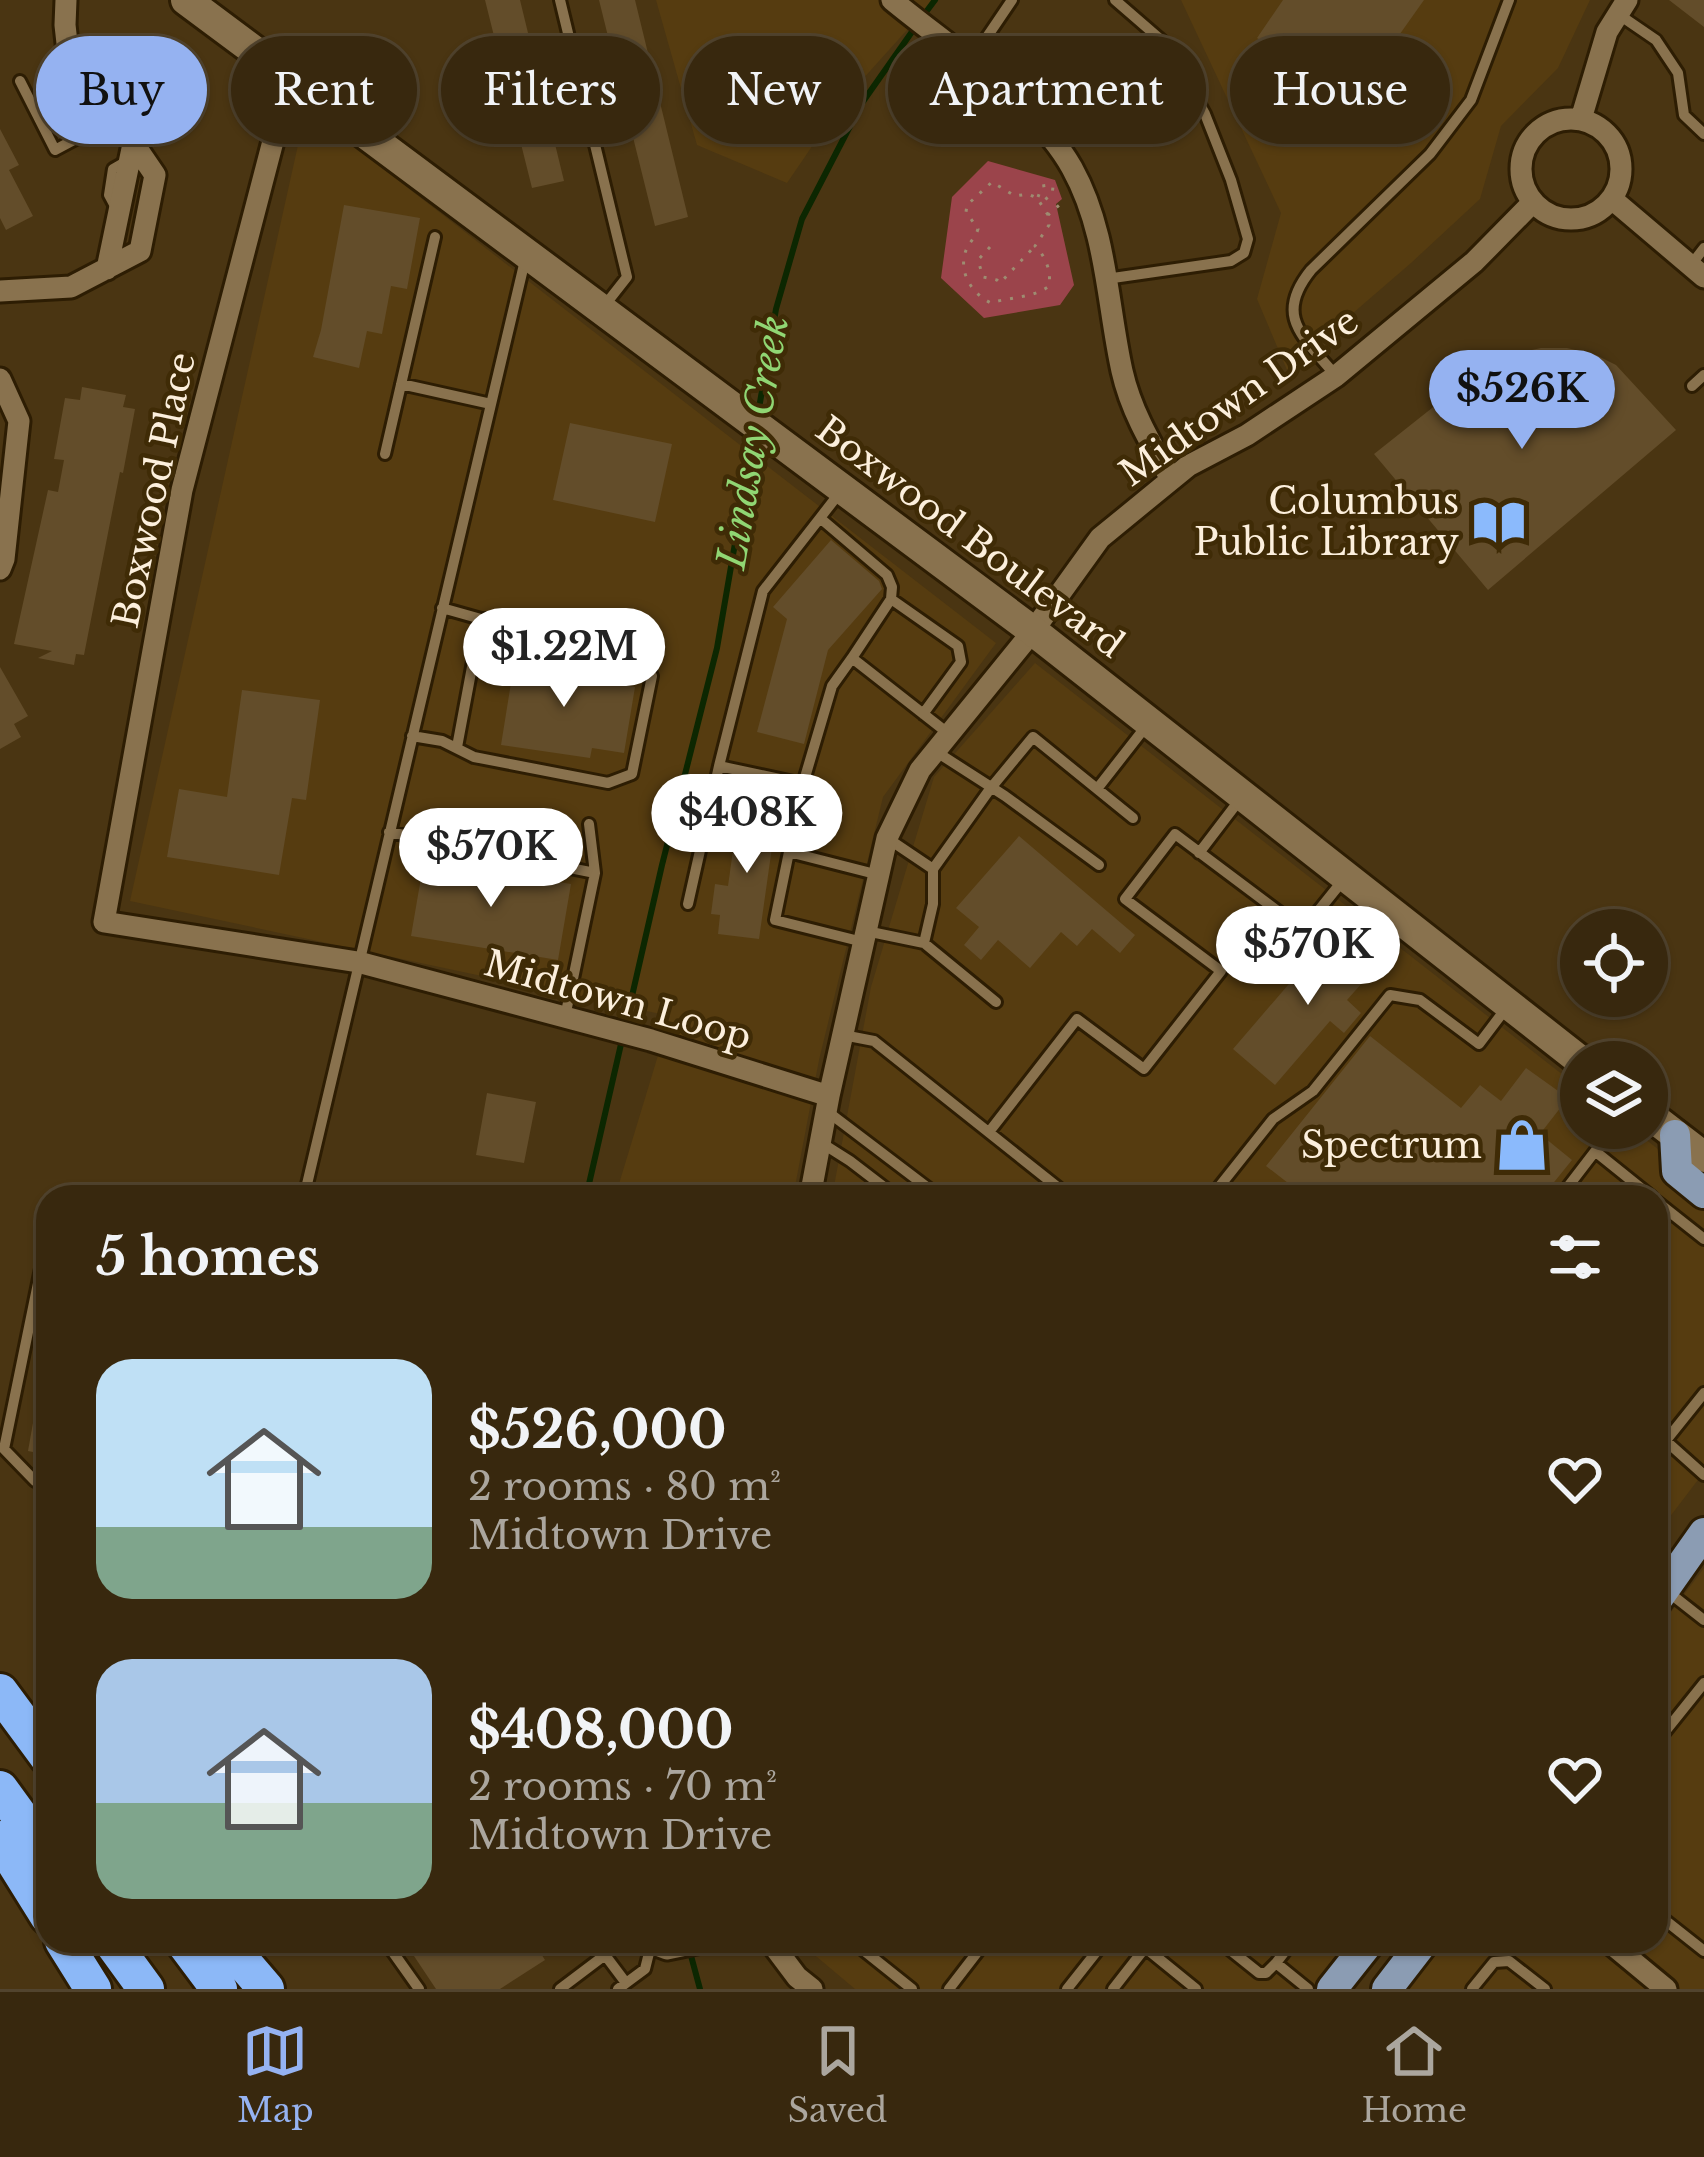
<!DOCTYPE html>
<html lang="en">
<head>
<meta charset="utf-8">
<style>
  body { margin:0; font-family:"Libre Baskerville",serif; background:#43341c; color:#f1f3f6; height:100vh; display:flex; flex-direction:column; font-size:45px; white-space:nowrap }
  * { box-sizing:border-box; margin:0 }
  p { font-size:39px; color:#aba69e }
  .icon { flex:none; width:66px; height:66px; fill:none; stroke:currentColor; stroke-width:2; stroke-linecap:round; stroke-linejoin:round }
  .map { position:relative; flex:1; overflow:hidden }
  .details { position:absolute; left:36px; top:1185px; width:1632px; height:768px; display:flex; flex-direction:column; background:#38280e; border-radius:36px; box-shadow:0 3px 9px #0004,0 0 0 3px #52442e }
  .details>* { flex:none }
  .hud { position:absolute; left:36px; top:36px; width:1632px; height:108px; display:flex; gap:24px }
  .buttons { position:absolute; left:1560px; top:909px; display:grid; gap:24px }
  .buttons a { display:grid; place-items:center; width:108px; height:108px; border-radius:50%; background:#38280e; box-shadow:0 3px 9px #0004,0 0 0 3px #52442e; font-size:60px }
  .price { position:absolute; translate:-50% -102px; padding:0 27px; border-radius:42px; background:#fff; color:#222; font-size:39px; line-height:78px; filter:drop-shadow(0 3px 6px #0008) }
  .price::after { content:''; position:absolute; left:50%; top:72px; width:36px; height:27px; margin-left:-18px; background:inherit; clip-path:polygon(0 0,100% 0,50% 100%) }
  .price.selected { background:#95b2f1; color:#111 }
  ul { padding:0; list-style:none }
  li { display:flex; align-items:center; gap:36px; height:300px; padding:0 60px }
  li span { display:grid; place-items:center; flex:none; width:336px; height:240px; border-radius:36px; color:#555 }
  li>.icon { margin-inline-start:auto }
  span .icon { width:144px; height:144px; fill:#fffc; stroke-width:1 }
  li b { font-size:51px }
  h2 { display:flex; justify-content:space-between; align-items:center; height:144px; padding:0 60px; font-size:51px }
  .tag { padding:0 42px; border-radius:54px; background:#38280e; box-shadow:0 3px 9px #0004,0 0 0 3px #52442e; font-size:42px; line-height:108px }
  .tag.selected { background:#95b2f1; color:#111 }
  .dock { display:flex; justify-content:space-around; align-items:center; height:168px; border-top:3px solid #52442e; background:#38280e; font-size:33px; color:#aba69e }
  .dock a { display:grid; justify-items:center; gap:6px }
  .dock .selected { color:#95b2f1 }
  .map>svg:first-child { display:block }
  .built { fill:#563c10 }
  .green { fill:#9b444b }
  .lines { fill:none; stroke-linecap:round; stroke-linejoin:round }
  .stream { stroke:#0c2701; stroke-width:6 }
  .building { fill:#634d2a }
  .lane-casing { stroke:#2d1d03; stroke-width:16 }
  .street-casing { stroke:#2d1d03; stroke-width:27 }
  .secondary-casing { stroke:#2d1d03; stroke-width:36 }
  .primary-casing { stroke:#2d1d03; stroke-width:36 }
  .highway-casing { stroke:#2d1d03; stroke-width:42 }
  .path { stroke:#9e8c71; stroke-width:3; stroke-dasharray:3 9; stroke-linecap:butt }
  .lane { stroke:#89724e; stroke-width:10 }
  .street { stroke:#89724e; stroke-width:21 }
  .secondary { stroke:#89724e; stroke-width:30 }
  .primary { stroke:#8b9cb3; stroke-width:30 }
  .highway { stroke:#8cb8f7; stroke-width:36 }
  .labels { text-anchor:middle; dominant-baseline:central; stroke-width:9; stroke-linejoin:round; paint-order:stroke }
  .street-label { font-size:36px; fill:#fcefdc; stroke:#3f2b06 }
  .poi-label { font-size:36px; fill:#fcefdc; stroke:#3f2b06; text-anchor:end }
  .water-label { font-size:39px; font-style:italic; fill:#90d673; stroke:#3f2b06 }
</style>
</head>
<body>
<div class="map">
<svg width="1704" height="1989" viewBox="0 0 1704 1989">
  <rect width="100%" height="100%" fill="#4a3512"/>
  <path class="built" d="M 656,0 L 934,0 L 843,101 L 787,183 L 697,145 Z
    M 1181,0 L 1590,0 L 1558,68 L 1501,126 L 1480,199 L 1411,263 L 1287,370 L 1257,299 L 1281,213 Z
    M 306,109 L 996,643 L 883,797 L 819,1060 L 793,1197 L 615,1197 L 670,1016 L 130,901 Z
    M 1035,663 L 1581,1089 L 1581,1128 L 1631,1128 L 1704,1185 L 1704,1472 L 1656,1535 L 1656,1197 L 832,1197 L 871,987 L 934,777 Z
    M 1704,1568 L 1704,1989 L 1390,1989 L 1426,1941 L 1656,1941 L 1656,1632 Z
    M 798,1941 L 1348,1941 L 1312,1989 L 855,1989 Z"/>
  <path class="green" d="M 988,161 L 1055,180 L 1062,199 L 1056,204 L 1074,285 L 1060,305 L 984,318 L 941,278 L 952,197 Z"/>
  <g class="lines">
    <path class="stream" d="M 923,16 L 935,0
      M 758,414 L 776,309 L 802,219 L 862,103 L 916,26
      M 586,1197 L 662,865 L 717,648 L 754,433
      M 690,1952 L 700,1989"/>
  </g>
  <path class="building" d="M 485,0 L 520,0 L 564,181 L 532,188 Z
    M 599,0 L 635,0 L 688,217 L 655,226 Z
    M 1283,0 L 1424,0 L 1351,103 L 1257,38 Z
    M 1669,0 L 1704,0 L 1704,27 Z
    M 0,129 L 19,165 L 9,170 L 33,216 L 6,230 L 0,218 Z
    M 344,205 L 420,218 L 407,289 L 391,286 L 382,334 L 367,331 L 359,368 L 313,357 L 321,330 Z
    M 1541,348 L 1567,348 L 1596,355 L 1616,365 L 1676,430 L 1488,590 L 1374,454 L 1485,366 L 1504,356 Z
    M 82,387 L 126,395 L 123,407 L 135,409 L 123,473 L 120,472 L 84,655 L 76,654 L 74,665 L 38,658 L 52,651 L 14,644 L 48,490 L 58,492 L 64,460 L 54,459 L 65,398 L 80,400 Z
    M 570,423 L 672,444 L 655,522 L 553,500 Z
    M 831,540 L 879,581 L 882,589 L 828,650 L 804,744 L 757,732 L 787,619 L 773,607 Z
    M 518,637 L 549,642 L 538,651 L 539,659 L 545,663 L 544,673 L 635,687 L 624,753 L 592,748 L 590,758 L 501,745 L 515,658 L 522,656 L 526,649 L 524,642 Z
    M 0,667 L 28,716 L 14,724 L 21,737 L 0,749 Z
    M 242,690 L 320,700 L 306,800 L 292,798 L 279,875 L 167,857 L 179,789 L 227,797 Z
    M 739,807 L 777,812 L 759,939 L 718,934 L 720,915 L 711,914 L 715,884 L 728,886 Z
    M 1019,836 L 1135,935 L 1120,953 L 1092,929 L 1077,946 L 1061,932 L 1030,968 L 998,940 L 981,960 L 964,945 L 979,927 L 956,908 Z
    M 424,860 L 571,884 L 558,960 L 411,936 Z
    M 1336,929 L 1378,965 L 1347,1000 L 1361,1013 L 1344,1033 L 1330,1021 L 1275,1085 L 1233,1049 Z
    M 1370,1036 L 1461,1108 L 1480,1085 L 1501,1101 L 1526,1068 L 1568,1098 L 1540,1134 L 1572,1160 L 1542,1197 L 1306,1197 L 1266,1166 Z
    M 487,1093 L 536,1102 L 524,1163 L 476,1155 Z
    M 39,1389 L 48,1390 L 48,1455 L 28,1451 Z
    M 404,1941 L 533,1941 L 545,1960 L 500,1989 L 436,1989 Z"/>
  <g class="lines">
    <g class="lane-casing">
      <path id="lane" d="M 560,0 L 627,277 L 605,305
        M 1115,0 L 1167,45
        M 1618,14 L 1656,40 L 1678,73 L 1684,115 L 1704,134
        M 970,62 L 1012,0
        M 20,81 L 55,150 L 115,118
        M 1054,144 L 1115,102 L 1167,45 L 1205,114 L 1231,180 L 1248,239 L 1244,253 L 1231,261 L 1106,279
        M 117,210 L 109,195 L 113,169 L 127,161
        M 1691,265 L 1704,248
        M 1336,376 C 1304,337 1273,317 1311,270 L 1430,154 L 1471,100 L 1509,0
        M 401,384 L 491,404
        M 1692,386 L 1704,375
        M 385,454 L 435,237
        M 841,491 L 820,518 L 887,575 L 892,587 L 891,599
        M 477,638 L 516,648
        M 547,654 L 557,650 L 576,636
        M 852,658 L 891,599 L 958,646 L 961,662 L 923,714
        M 412,736 L 442,741 L 474,757 L 608,783 L 632,774 L 652,676 L 641,652 L 509,619 L 481,619 L 442,608
        M 457,747 L 481,619
        M 935,751 L 1005,796 L 1099,865
        M 719,766 L 763,591 L 820,518
        M 1097,789 L 1147,725
        M 589,824 L 595,873
        M 389,832 L 595,873 L 565,1017
        M 887,838 L 933,869
        M 789,852 L 879,875
        M 1199,853 L 1241,798
        M 688,904 L 719,766 L 803,784
        M 866,931 L 924,943 L 996,1002
        M 863,942 L 775,920 L 803,784 L 832,686 L 852,658 L 949,734
        M 924,943 L 933,904 L 933,869 L 990,789 L 1033,737 L 1133,818
        M 843,1035 L 874,1041 L 1070,1197
        M 828,1112 L 940,1197
        M 989,1132 L 1077,1019 L 1144,1069 L 1221,971 L 1125,899 L 1175,834 L 1303,930 L 1344,879
        M 820,1142 L 850,1161 L 897,1197
        M 1596,1152 L 1652,1197
        M 304,1197 L 526,256
        M 1211,1197 L 1273,1119 L 1313,1091 L 1390,995 L 1420,1000 L 1479,1044 L 1507,1007
        M 1560,1197 L 1613,1128
        M 1656,1201 L 1704,1239
        M 48,1246 L 44,1254 L 4,1449 L 35,1481 L 48,1483
        M 1666,1441 L 1704,1475
        M 1656,1453 L 1704,1393
        M 1667,1591 L 1704,1620
        M 1656,1743 L 1704,1683
        M 1656,1913 L 1704,1951
        M 385,1941 L 419,1989
        M 852,1941 L 912,1989
        M 1137,1941 L 1196,1989
        M 1219,1941 L 1259,1973 L 1266,1973 L 1276,1963 L 1308,1989
        M 1276,1963 L 1293,1941
        M 560,1989 L 605,1955 L 626,1983
        M 618,1989 L 645,1969 L 651,1945
        M 949,1989 L 986,1941
        M 1067,1989 L 1105,1941
        M 1113,1989 L 1145,1948
        M 1472,1989 L 1494,1962 L 1509,1961 L 1545,1989"/>
    </g>
    <g class="street-casing">
      <path id="street" d="M 892,0 C 950,48 1035,102 1072,168 C 1107,231 1107,303 1122,371 C 1131,411 1151,444 1171,479
        M 290,76 L 182,490 L 104,922 L 358,962 L 651,1040 L 829,1096
        M1521 169a50 50 0 1 1 100 0a50 50 0 1 1-100 0Z
        M 1581,119 L 1607,32 L 1627,0
        M 1612,199 L 1704,277
        M 107,269 L 133,144
        M 0,291 L 71,287 L 140,251 L 155,175 L 106,103 L 69,61 L 65,25 L 66,0
        M 0,379 L 19,421 L 4,559 L 0,569
        M 810,1197 L 829,1096 L 887,838 L 920,770 L 1033,631 L 1100,538 L 1188,466 L 1247,435 L 1336,376 L 1474,262 L 1533,202
        M 646,1941 L 667,1949 L 706,1941
        M 770,1941 L 797,1977 L 812,1989
        M 1608,1941 L 1666,1989"/>
    </g>
    <g class="secondary-casing">
      <path id="secondary" d="M 186,0 L 1033,631 L 1582,1062
        M 1647,1113 L 1704,1157"/>
    </g>
    <g class="primary-casing">
      <path id="primary" d="M 1675,1135 L 1677,1171 L 1704,1193
        M 1656,1601 L 1704,1533
        M 1332,1989 L 1370,1941
        M 1387,1989 L 1424,1941"/>
    </g>
    <g class="highway-casing">
      <path id="highway" d="M 0,1692 L 48,1757
        M 0,1789 L 48,1855
        M 0,1839 L 48,1916
        M 63,1941 L 93,1989
        M 111,1941 L 146,1989
        M 183,1941 L 219,1989
        M 225,1941 L 266,1989"/>
    </g>
    <path class="path" d="M 1038,197 L 1042,186 L 1050,185 L 1053,187 L 1052,194 L 1042,202
      M 1048,215 L 1037,198 L 1028,194 L 1015,196 L 992,182 L 967,205 L 966,212 L 978,229 C 976,236 971,241 968,246 C 956,268 970,293 991,303 C 1010,297 1032,298 1048,287 C 1053,274 1045,255 1035,246 L 1049,225 L 1048,215 L 1064,201
      M 990,247 L 978,260 L 983,277 L 997,280 L 1000,283 L 1035,246"/>
    <use href="#lane" class="lane"/>
    <use href="#street" class="street"/>
    <use href="#secondary" class="secondary"/>
    <use href="#primary" class="primary"/>
    <use href="#highway" class="highway"/>
  </g>
  <defs>
    <g id="library-bare" transform="scale(4.14)"><path d="M-6-4Q-3-5.5-.7-3.5V5Q-3 3-6 4ZM6-4Q3-5.5 .7-3.5V5Q3 3 6 4Z" fill="#8bbafc" stroke="#3f2b06" stroke-width="2.5" paint-order="stroke"/></g>
    <g id="shop-bare" transform="scale(4.14)"><path d="M-5-2.5h2.3a2.7 3.5 0 0 1 5.4 0H5L5.5 6h-11ZM-1.5-2.5h3a1.5 2.3 0 0 0-3 0Z" fill="#8bbafc" stroke="#3f2b06" stroke-width="2.5" paint-order="stroke"/></g>
  </defs>
  <g fill-rule="evenodd">
    <use href="#library-bare" x="1499" y="522"/>
    <use href="#shop-bare" x="1522" y="1145"/>
  </g>
  <g class="labels">
    <g class="street-label">
      <text transform="translate(1239 397) rotate(-35)">Midtown Drive</text>
      <text transform="translate(154 490) rotate(-78)">Boxwood Place</text>
      <text transform="translate(970 537) rotate(37)">Boxwood Boulevard</text>
      <text transform="translate(618 1000) rotate(16)">Midtown Loop</text>
    </g>
    <g class="poi-label">
      <text x="1459" y="501">Columbus<tspan x="1459" dy="41">Public Library</tspan></text>
      <text x="1482" y="1145">Spectrum</text>
    </g>
    <g class="water-label">
      <text transform="translate(753 442) rotate(-80)">Lindsay Creek</text>
    </g>
  </g>
</svg>
<div class="buttons">
<a><svg class="icon" aria-label="locate" viewBox="0 0 24 24"><circle cx="12" cy="12" r="6"/><path d="M12 2v4M12 18v4M2 12h4M18 12h4"/></svg></a>
<a><svg class="icon" aria-label="layers" viewBox="0 0 24 24"><path d="M12 4l9 5-9 5-9-5zM3 14l9 5 9-5"/></svg></a>
</div>
<b class="price selected" style="left:1522px;top:452px">$526K</b>
<b class="price" style="left:564px;top:710px">$1.22M</b>
<b class="price" style="left:747px;top:876px">$408K</b>
<b class="price" style="left:491px;top:910px">$570K</b>
<b class="price" style="left:1308px;top:1008px">$570K</b>
<div class="hud">
<a class="tag selected">Buy</a>
<a class="tag">Rent</a>
<a class="tag">Filters</a>
<a class="tag">New</a>
<a class="tag">Apartment</a>
<a class="tag">House</a>
</div>
<section class="details">
<h2>5 homes<svg class="icon" aria-label="filters" viewBox="0 0 24 24"><path d="M4 7h16M4 17h16"/><circle cx="9" cy="7" r="2"/><circle cx="15" cy="17" r="2"/></svg></h2>
<ul>
<li><span style="background:linear-gradient(#bfe0f5 70%,#7fa58c 0)"><svg class="icon" aria-label="home" viewBox="0 0 24 24"><path d="M3 11l9-7 9 7M6 9v11h12V9"/></svg></span><div><b>$526,000</b><p>2 rooms · 80 m²</p><p>Midtown Drive</p></div><svg class="icon" aria-label="heart" viewBox="0 0 24 24"><path d="M12 20l-8-8c-3-5 5-10 8-4 3-6 11-1 8 4z"/></svg></li>
<li><span style="background:linear-gradient(#a9c7e8 60%,#7fa58c 0)"><svg class="icon" aria-label="home" viewBox="0 0 24 24"><path d="M3 11l9-7 9 7M6 9v11h12V9"/></svg></span><div><b>$408,000</b><p>2 rooms · 70 m²</p><p>Midtown Drive</p></div><svg class="icon" aria-label="heart" viewBox="0 0 24 24"><path d="M12 20l-8-8c-3-5 5-10 8-4 3-6 11-1 8 4z"/></svg></li>
</ul>
</section>
</div>
<nav class="dock">
<a class="selected"><svg class="icon" aria-label="map" viewBox="0 0 24 24"><path d="M3 6l6-2 6 2 6-2v14l-6 2-6-2-6 2zM9 4v14M15 6v14"/></svg>Map</a>
<a><svg class="icon" aria-label="saved" viewBox="0 0 24 24"><path d="M7 4h10v16l-5-4-5 4z"/></svg>Saved</a>
<a><svg class="icon" aria-label="home" viewBox="0 0 24 24"><path d="M3 11l9-7 9 7M6 9v11h12V9"/></svg>Home</a>
</nav>
</body>
</html>
